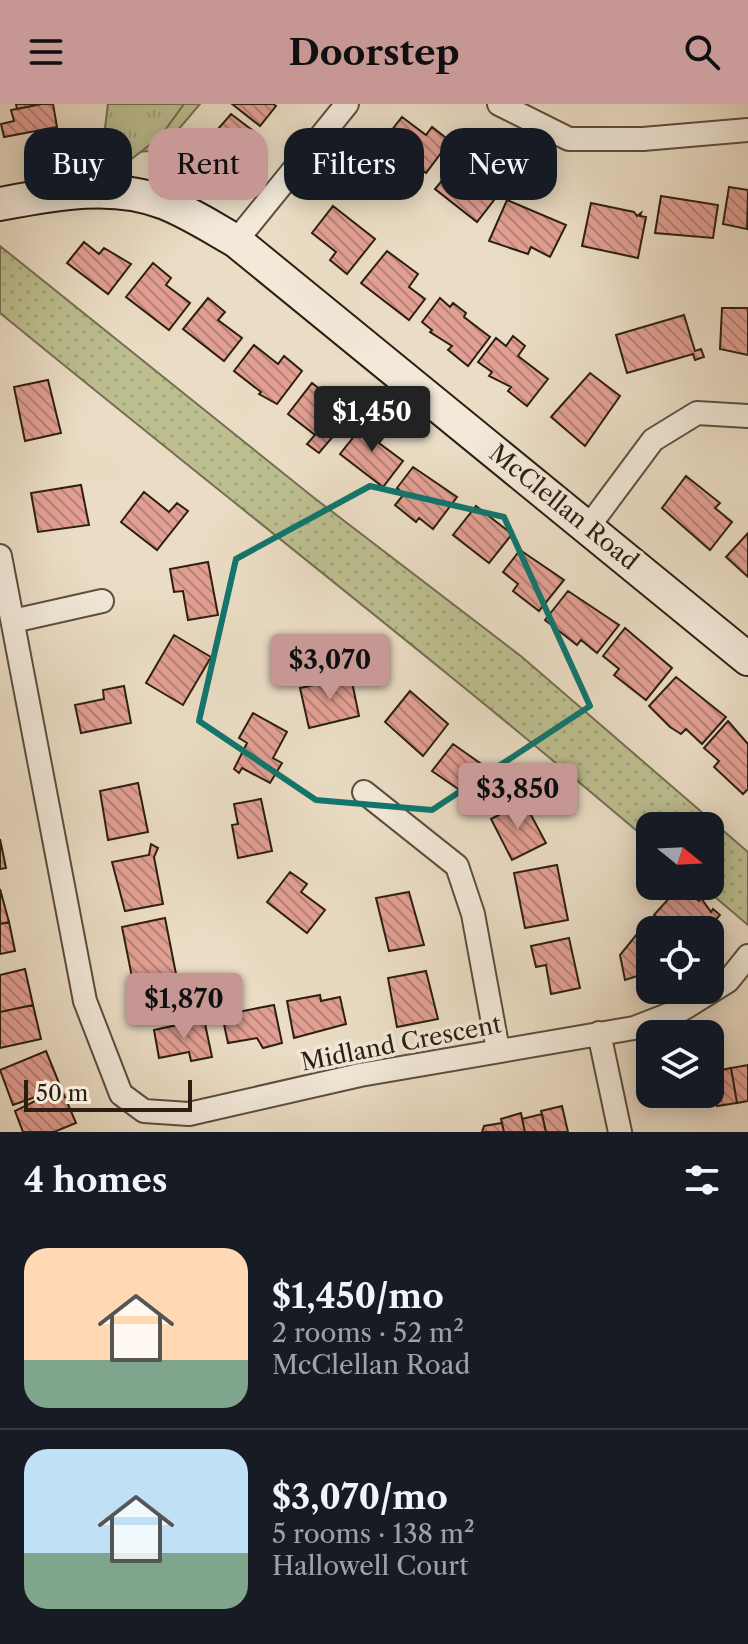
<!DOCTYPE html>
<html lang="en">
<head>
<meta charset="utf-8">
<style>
  body { margin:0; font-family:"Libre Caslon Text",serif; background:#242831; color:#f1f3f6; height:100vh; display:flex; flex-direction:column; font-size:30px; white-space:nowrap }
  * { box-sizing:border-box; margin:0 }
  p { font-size:26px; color:#9ea1a6 }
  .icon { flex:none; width:44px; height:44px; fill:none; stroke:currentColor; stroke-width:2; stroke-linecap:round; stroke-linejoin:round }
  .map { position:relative; height:1028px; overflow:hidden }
  .panel { display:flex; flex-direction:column; background:#171b24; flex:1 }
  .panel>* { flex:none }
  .hud { position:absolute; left:24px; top:24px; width:700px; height:72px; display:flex; gap:16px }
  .needle { width:52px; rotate:108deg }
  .fabs { position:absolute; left:636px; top:708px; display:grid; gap:16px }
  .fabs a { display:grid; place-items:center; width:88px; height:88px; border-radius:16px; background:#171b24; box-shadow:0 4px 20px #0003; font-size:40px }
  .scale { position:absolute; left:24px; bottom:20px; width:168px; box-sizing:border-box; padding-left:8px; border:4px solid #2c1f11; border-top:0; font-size:22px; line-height:28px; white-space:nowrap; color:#2c1f11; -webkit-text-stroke:6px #f2e9d9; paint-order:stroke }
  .price { position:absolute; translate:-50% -68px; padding:0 18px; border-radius:8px; background:#c59692; color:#111; font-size:26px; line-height:52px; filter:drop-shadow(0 2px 4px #0008) }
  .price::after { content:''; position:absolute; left:50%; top:48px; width:24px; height:18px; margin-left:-12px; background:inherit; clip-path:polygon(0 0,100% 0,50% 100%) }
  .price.current { background:#222; color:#fff }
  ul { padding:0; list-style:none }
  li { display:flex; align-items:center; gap:24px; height:200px; padding:0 24px }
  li+li { border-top:2px solid #363941 }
  li span { display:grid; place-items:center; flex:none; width:224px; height:160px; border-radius:24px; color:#555 }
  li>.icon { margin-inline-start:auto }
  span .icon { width:96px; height:96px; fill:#fffc; stroke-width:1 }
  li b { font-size:34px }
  h2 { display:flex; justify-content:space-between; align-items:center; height:96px; padding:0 24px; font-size:34px }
  .pill { padding:0 28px; border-radius:24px; background:#171b24; box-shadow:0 4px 20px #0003; font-size:28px; line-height:72px }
  .pill.current { background:#c59692; color:#111 }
  header { display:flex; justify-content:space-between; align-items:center; height:104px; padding:0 24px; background:#c59692; color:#111; font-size:36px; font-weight:800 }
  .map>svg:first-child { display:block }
  .grass { fill:url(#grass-dots); stroke:#746f51; stroke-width:2 }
  .forest { fill:url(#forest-crowns); stroke:#746f51; stroke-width:2 }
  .park { fill:url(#park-tufts); stroke:#746f51; stroke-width:2 }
  .building { fill:url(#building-back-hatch); stroke:#2c1f11; stroke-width:2 }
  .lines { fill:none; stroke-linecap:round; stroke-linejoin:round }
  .street-casing { stroke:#5c4e3e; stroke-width:26 }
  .secondary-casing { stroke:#2c1f11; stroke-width:36 }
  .street { stroke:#f2e9d9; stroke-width:22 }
  .secondary { stroke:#f2e9d9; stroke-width:32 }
  .marked { fill:none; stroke:#0f766e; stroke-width:6; stroke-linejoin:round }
  .labels { text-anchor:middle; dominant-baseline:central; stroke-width:7; stroke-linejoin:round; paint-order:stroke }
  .street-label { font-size:24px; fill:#2c1f11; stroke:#f2e9d9 }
</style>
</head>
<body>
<header><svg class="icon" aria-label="menu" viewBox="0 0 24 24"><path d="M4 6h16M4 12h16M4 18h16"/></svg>Doorstep<svg class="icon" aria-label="search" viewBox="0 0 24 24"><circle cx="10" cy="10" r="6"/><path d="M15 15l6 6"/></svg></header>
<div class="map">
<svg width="748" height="1028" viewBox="0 0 748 1028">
  <defs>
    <pattern id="grass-dots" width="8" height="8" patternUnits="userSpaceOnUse" patternTransform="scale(2)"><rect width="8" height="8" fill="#bdbf91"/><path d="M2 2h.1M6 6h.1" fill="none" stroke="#a3a47c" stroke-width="1.8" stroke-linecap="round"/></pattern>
    <pattern id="forest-crowns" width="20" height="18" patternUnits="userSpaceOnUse" patternTransform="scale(2)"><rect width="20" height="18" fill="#bdbf91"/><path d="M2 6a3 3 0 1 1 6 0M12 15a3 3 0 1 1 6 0" fill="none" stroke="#a3a47c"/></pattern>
    <pattern id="park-tufts" width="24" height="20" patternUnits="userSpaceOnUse" patternTransform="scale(2)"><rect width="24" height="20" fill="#bdbf91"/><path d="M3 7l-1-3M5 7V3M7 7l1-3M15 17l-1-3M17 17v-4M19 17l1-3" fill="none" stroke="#a3a47c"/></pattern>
    <pattern id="building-back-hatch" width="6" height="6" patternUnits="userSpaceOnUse" patternTransform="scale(2)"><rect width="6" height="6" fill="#e2a094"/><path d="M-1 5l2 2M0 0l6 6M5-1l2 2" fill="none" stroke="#b78277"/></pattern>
  </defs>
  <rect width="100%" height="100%" fill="#ebddc5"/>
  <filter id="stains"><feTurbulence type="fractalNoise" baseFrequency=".0025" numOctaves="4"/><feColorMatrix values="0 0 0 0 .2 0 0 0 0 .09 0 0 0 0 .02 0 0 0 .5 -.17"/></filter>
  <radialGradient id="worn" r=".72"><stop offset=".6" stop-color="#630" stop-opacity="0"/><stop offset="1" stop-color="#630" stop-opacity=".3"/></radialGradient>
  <path class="grass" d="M 0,142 L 313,393 L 522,553 L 748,748 L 748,821 L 702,782 L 710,782 L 710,722 L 650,722 L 650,738 C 437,557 216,386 0,209 Z"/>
  <path class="forest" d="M 121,0 L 200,0 L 161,46 L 138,48 Z"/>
  <path class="park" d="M 108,0 L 184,0 L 160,33 L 121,63 L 101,57 Z"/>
  <path class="building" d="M 16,0 L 42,0 L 17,5 Z
    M 42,0 L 53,0 L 57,23 L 4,33 L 1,20 L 14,17 L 11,6 Z
    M 232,0 L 273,0 L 276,2 L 260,22 Z
    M 231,10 L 260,32 L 223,80 L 191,56 Z
    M 402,13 L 426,31 L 432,23 L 450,37 L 426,69 L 384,36 Z
    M 463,51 L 481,65 L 475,72 L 498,91 L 477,118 L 435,85 Z
    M 729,83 L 748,86 L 747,125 L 723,120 Z
    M 661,92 L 718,101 L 713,134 L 655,129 Z
    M 507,96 L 566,121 L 550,153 L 531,143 L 528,150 L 489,137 Z
    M 591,99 L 634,108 L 637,112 L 641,109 L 640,112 L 646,113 L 638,154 L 582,142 Z
    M 333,102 L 375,135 L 347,170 L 330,156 L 336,148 L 312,129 Z
    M 84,138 L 99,150 L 104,144 L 131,160 L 108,190 L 67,159 Z
    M 387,147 L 418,170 L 409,183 L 425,195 L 409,216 L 361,179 Z
    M 153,159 L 171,174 L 166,181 L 190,199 L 169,226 L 126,193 Z
    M 208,194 L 225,208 L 218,216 L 242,234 L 224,257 L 183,225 Z
    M 440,194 L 450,203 L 453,199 L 466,209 L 464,213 L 490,233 L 468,262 L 448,246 L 452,242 L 430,228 L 432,226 L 422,218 Z
    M 722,204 L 748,204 L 748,251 L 720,245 Z
    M 684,211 L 695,247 L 701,245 L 704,253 L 695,256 L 693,250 L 627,269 L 616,231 Z
    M 513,232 L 525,242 L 518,252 L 548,275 L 527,302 L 508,287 L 511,283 L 489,272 L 492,268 L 478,258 L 496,234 L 506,242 Z
    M 254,241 L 278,260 L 284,252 L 302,267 L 277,300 L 259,290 L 261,288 L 234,267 Z
    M 590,269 L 620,292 L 585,342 L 551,313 Z
    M 48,276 L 61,329 L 25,337 L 14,283 Z
    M 312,279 L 352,310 L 319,349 L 307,340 L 315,331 L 288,310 Z
    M 367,316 L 385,331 L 379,339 L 403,357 L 383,383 L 340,350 Z
    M 413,363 L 457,393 L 433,425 L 419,414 L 416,418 L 395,401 L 404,390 L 397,384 Z
    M 686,372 L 720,399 L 715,404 L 732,418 L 710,446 L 662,404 Z
    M 81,381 L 89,421 L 38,428 L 31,389 Z
    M 144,388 L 169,408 L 177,399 L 188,407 L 157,446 L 121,418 Z
    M 476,402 L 512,430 L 489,459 L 453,431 Z
    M 748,429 L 748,473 L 726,453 Z
    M 520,446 L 564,476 L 539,507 L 513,487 L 518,480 L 503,468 Z
    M 208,458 L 218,511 L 188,516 L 183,487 L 174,488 L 170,465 Z
    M 568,487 L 619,521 L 597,549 L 581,536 L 577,541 L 545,516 Z
    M 625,524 L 672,564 L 646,596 L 614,571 L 619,565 L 603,552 Z
    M 174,531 L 211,553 L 183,601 L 146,579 Z
    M 351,573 L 359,612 L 309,624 L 300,584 Z
    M 676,573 L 726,613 L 702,640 L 686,625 L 681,630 L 670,623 L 649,602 Z
    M 124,582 L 131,619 L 81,629 L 75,601 L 104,595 L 103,586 Z
    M 410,587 L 448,620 L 423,652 L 385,618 Z
    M 253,609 L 287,628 L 273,654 L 282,659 L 270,679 L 242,664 L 239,669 L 234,665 L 247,639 L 239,634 Z
    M 728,617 L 748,640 L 748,685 L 743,690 L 714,663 L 719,657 L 704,644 Z
    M 453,640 L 497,671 L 477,698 L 432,667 Z
    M 138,679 L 148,728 L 108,736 L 100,687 Z
    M 261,695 L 272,747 L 238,754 L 232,721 L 238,720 L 234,700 Z
    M 524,698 L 546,739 L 512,756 L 491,715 Z
    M 0,735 L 6,764 L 0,765 Z
    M 151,740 L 158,744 L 154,753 L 163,800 L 125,807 L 112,758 L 149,751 Z
    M 557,761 L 568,816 L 525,824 L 514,769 Z
    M 290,768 L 307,780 L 301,788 L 325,806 L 307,829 L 267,798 Z
    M 680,782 L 699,797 L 701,794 L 711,808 L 713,805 L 720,811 L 706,826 L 671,826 L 654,811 Z
    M 0,785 L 9,818 L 0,820 Z
    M 409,788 L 424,841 L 389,847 L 376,794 Z
    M 165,814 L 176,870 L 133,878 L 122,823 Z
    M 650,814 L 663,826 L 650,826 L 650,868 L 625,876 L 620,851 Z
    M 9,818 L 15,847 L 0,850 L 0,820 Z
    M 569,834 L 580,884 L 551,890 L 546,861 L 536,863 L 531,842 Z
    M 25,865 L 33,901 L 0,908 L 0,871 Z
    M 426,867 L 438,915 L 397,923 L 388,874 Z
    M 320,891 L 321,897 L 340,893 L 346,920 L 294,934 L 287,897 Z
    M 33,901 L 41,935 L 0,944 L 0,908 Z
    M 274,901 L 282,939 L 263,944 L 257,934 L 228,939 L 222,911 Z
    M 204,915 L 212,953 L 191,957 L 189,948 L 159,954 L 154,926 Z
    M 46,947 L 61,984 L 13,1001 L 0,966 Z
    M 748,961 L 748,997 L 737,999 L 731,964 Z
    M 731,964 L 737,999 L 717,1002 L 711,968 Z
    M 61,984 L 76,1019 L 54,1028 L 23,1028 L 15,1007 Z
    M 562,1002 L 568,1028 L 546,1028 L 541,1007 Z
    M 521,1009 L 525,1028 L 504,1028 L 501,1015 Z
    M 542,1010 L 546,1028 L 525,1028 L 522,1015 Z
    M 502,1019 L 504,1028 L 482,1028 L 484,1022 Z"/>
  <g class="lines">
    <g class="street-casing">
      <path id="street" d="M 499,0 L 569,35 L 643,35 L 748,26
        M 236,137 L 347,0
        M 589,422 L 653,336 L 697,309 L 748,312
        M 0,452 L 85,897 L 121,990 L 144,1007 L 189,1010 L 360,971 L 634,924 L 683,905 L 728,877 L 748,852
        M 13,517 L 102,497
        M 364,688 L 457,762 L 473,810 L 498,946
        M 599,929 L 620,1028"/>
    </g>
    <g class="secondary-casing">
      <path id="secondary" d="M 0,100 C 53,90 113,78 165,99 C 190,109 213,124 236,137 L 748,555"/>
    </g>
    <use href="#street" class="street"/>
    <use href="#secondary" class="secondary"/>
  </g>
  <path class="marked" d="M 370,382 L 504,413 L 590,602 L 432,706 L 316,696 L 199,617 L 236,455 Z"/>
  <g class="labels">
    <g class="street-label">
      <text transform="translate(564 403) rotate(39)">McClellan Road</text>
      <text transform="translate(401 939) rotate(-11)">Midland Crescent</text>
    </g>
  </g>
  <rect width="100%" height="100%" filter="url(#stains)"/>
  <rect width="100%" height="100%" fill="url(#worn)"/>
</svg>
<div class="fabs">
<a><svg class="needle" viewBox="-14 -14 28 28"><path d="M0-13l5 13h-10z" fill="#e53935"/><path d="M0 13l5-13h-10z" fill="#9ea1a6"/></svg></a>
<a><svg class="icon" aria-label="locate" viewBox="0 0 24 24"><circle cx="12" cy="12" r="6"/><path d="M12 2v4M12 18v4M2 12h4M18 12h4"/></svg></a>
<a><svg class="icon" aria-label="layers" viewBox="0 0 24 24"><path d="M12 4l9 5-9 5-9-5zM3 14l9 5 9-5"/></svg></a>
</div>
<div class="scale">50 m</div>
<b class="price current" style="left:372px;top:350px">$1,450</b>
<b class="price" style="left:330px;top:598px">$3,070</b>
<b class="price" style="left:518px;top:727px">$3,850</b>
<b class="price" style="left:184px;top:937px">$1,870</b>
<div class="hud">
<a class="pill">Buy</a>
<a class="pill current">Rent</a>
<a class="pill">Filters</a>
<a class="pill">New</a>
</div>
</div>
<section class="panel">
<h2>4 homes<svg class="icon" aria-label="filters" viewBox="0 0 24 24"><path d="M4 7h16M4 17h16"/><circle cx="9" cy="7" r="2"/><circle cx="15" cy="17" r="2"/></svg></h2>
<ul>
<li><span style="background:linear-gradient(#ffd9b3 70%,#7fa58c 0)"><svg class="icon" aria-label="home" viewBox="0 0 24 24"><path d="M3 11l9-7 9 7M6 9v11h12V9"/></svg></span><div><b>$1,450/mo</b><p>2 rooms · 52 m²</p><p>McClellan Road</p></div></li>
<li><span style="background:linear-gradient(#bfe0f5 65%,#7fa58c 0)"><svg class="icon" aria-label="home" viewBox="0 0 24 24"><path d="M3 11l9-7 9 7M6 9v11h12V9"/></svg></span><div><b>$3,070/mo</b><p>5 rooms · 138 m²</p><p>Hallowell Court</p></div></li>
</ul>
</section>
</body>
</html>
